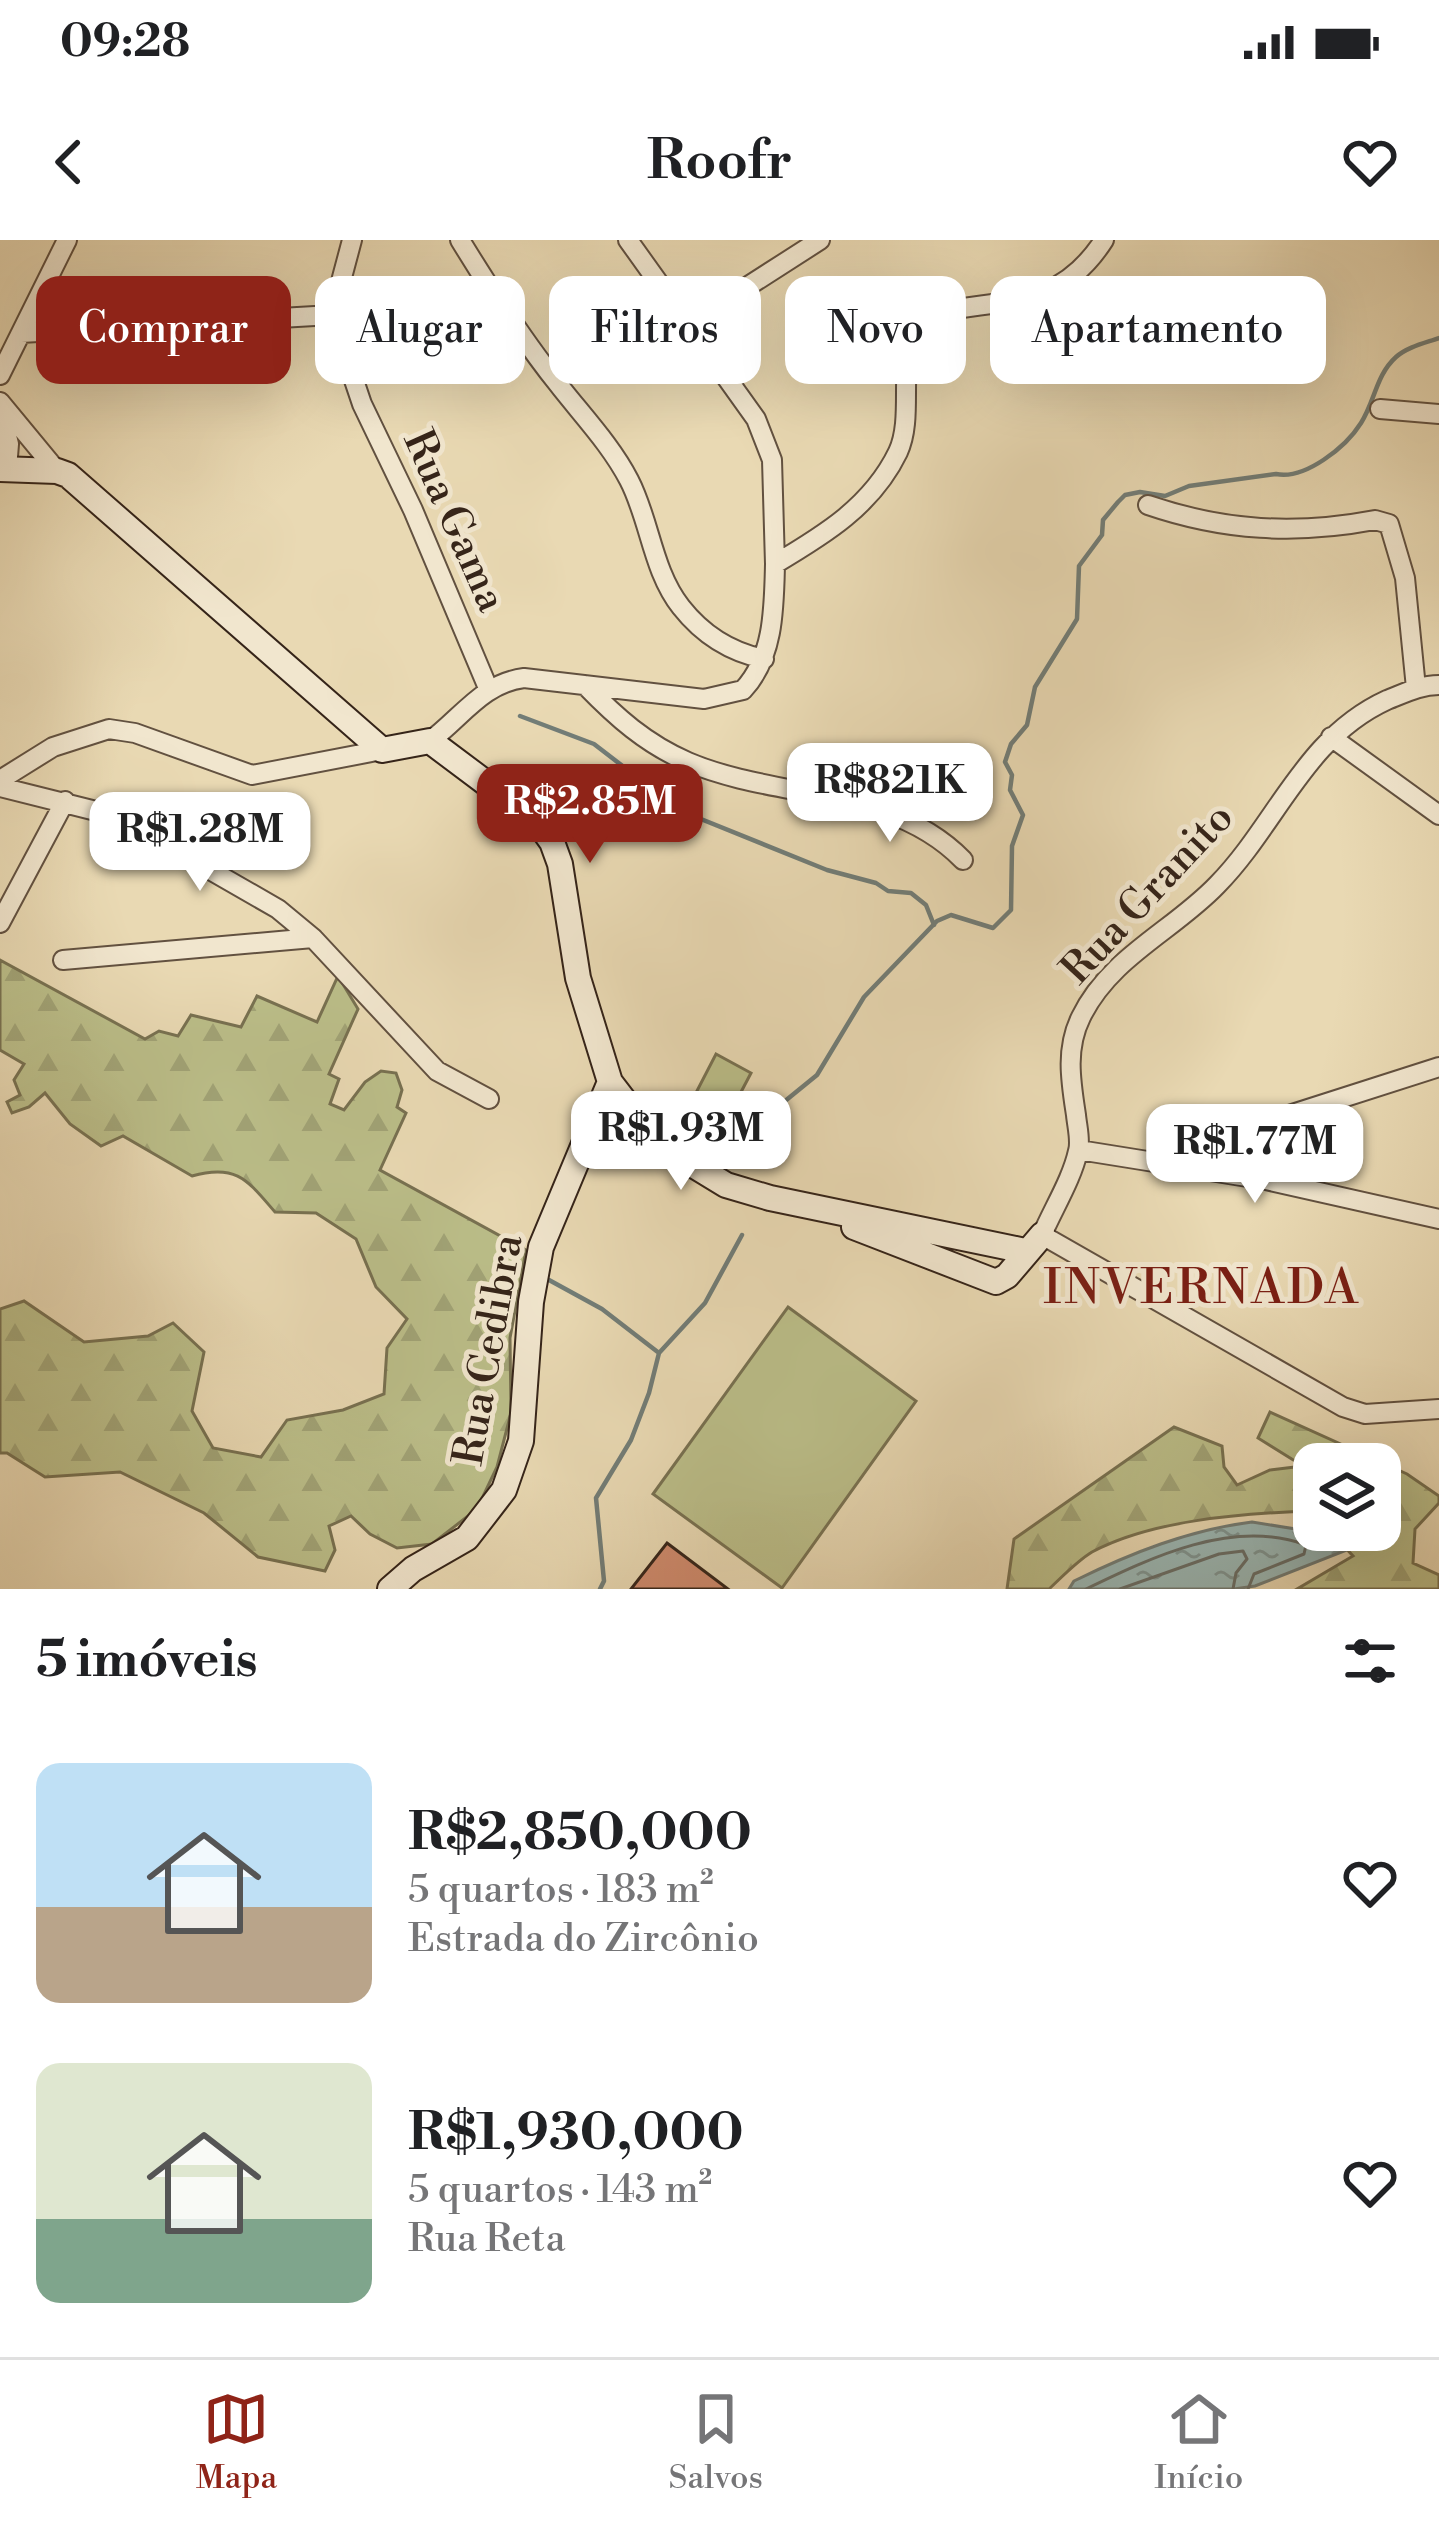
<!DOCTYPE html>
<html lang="pt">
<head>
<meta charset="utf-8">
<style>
  body { margin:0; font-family:"Libre Bodoni",serif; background:#f6f6f6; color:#202124; height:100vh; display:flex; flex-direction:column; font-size:45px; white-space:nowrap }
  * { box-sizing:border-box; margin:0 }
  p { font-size:39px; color:#757577 }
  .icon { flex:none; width:66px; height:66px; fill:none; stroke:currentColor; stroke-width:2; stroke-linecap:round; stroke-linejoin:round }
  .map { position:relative; height:1349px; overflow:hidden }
  .drawer { display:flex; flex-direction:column; background:#fff; flex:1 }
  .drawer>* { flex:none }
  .banner { position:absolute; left:36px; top:36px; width:1368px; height:108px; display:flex; gap:24px }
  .buttons { position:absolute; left:1293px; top:1203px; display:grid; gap:24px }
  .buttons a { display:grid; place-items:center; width:108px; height:108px; border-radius:24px; background:#fff; box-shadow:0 12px 48px #0002; font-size:60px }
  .price { position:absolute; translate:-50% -102px; padding:0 27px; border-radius:24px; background:#fff; color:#222; font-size:39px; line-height:78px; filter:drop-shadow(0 3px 6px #0008) }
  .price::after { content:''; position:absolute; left:50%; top:72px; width:36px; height:27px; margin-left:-18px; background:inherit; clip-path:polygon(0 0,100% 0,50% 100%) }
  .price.current { background:#8f2418; color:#fff }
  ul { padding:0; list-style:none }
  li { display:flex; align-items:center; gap:36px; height:300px; padding:0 36px }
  li span { display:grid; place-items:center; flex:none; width:336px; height:240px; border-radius:24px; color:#555 }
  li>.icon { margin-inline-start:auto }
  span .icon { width:144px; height:144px; fill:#fffc; stroke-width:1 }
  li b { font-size:51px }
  h2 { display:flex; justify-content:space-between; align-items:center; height:144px; padding:0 36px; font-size:51px }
  .chip { padding:0 42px; border-radius:24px; background:#fff; box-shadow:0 12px 48px #0002; font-size:42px; line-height:108px }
  .chip.current { background:#8f2418; color:#fff }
  .status { display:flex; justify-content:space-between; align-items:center; height:84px; padding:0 60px; background:#fff; direction:ltr }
  .status svg { height:33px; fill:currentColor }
  header { display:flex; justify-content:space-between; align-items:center; height:156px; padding:0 36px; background:#fff; font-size:54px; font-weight:600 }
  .dock { display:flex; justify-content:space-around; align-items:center; height:168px; border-top:3px solid #e0e0e0; background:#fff; font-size:33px; color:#757577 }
  .dock a { display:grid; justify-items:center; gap:6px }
  .dock .current { color:#8f2418 }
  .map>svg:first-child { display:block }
  .forest { fill:url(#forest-firs); stroke:#787151; stroke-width:3 }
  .pitch { fill:#bbbe89; stroke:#787151; stroke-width:3 }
  .water { fill:url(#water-ripples); stroke:#727d77; stroke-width:3 }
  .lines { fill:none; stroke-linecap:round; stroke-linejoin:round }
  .shore { stroke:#686e68; stroke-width:3 }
  .stream { stroke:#727d77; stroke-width:4.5 }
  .street-casing { stroke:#625140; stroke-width:22 }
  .secondary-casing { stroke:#352419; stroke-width:28 }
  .street { stroke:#f1e6ce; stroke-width:18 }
  .secondary { stroke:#f1e6ce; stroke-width:24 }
  .wall { fill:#b2775e; stroke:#352419; stroke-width:3 }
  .shaded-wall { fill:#91614c; stroke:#352419; stroke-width:3 }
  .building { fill:#cf8a6d; stroke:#352419; stroke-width:3 }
  .labels { text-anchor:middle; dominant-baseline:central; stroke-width:10; stroke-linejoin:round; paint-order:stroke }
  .street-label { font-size:42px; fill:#352419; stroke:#f1e6ce }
  .quarter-label { font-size:48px; letter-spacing:3px; fill:#7a1f14; stroke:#f1e6ce }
</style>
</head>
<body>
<div class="status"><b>09:28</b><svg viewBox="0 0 49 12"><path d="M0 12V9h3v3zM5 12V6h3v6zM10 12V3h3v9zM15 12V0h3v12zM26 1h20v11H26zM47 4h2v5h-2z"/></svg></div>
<header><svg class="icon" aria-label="back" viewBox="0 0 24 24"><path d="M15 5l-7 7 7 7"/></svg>Roofr<svg class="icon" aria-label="heart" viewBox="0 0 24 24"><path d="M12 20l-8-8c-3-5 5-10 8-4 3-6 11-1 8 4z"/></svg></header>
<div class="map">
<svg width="1439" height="1349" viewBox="0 0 1439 1349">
  <defs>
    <pattern id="forest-firs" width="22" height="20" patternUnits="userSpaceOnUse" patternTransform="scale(3)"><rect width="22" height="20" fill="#bbbe89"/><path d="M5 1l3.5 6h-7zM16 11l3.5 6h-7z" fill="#a1a376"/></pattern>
    <pattern id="water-ripples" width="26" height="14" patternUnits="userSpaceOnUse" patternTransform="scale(3)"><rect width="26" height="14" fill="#9ab8b6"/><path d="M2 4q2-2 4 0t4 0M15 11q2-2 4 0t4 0" fill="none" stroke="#7e9593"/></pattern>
  </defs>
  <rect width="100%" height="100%" fill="#e9d9b3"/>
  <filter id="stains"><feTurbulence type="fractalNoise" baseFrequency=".00167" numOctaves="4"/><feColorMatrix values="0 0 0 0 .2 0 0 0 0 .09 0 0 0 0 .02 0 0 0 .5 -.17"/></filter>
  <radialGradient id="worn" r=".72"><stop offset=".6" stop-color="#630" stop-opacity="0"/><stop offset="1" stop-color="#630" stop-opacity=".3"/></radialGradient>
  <path class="forest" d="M 0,720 L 145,799 L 159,791 L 178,796 L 191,775 L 241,787 L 257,756 L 317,782 L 338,736 L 358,769 L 329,834 L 339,839 L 330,864 L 344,870 L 365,842 L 381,831 L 396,833 L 402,850 L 397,867 L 406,873 L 380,930 L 526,1010 L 510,1098 L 511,1173 L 497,1227 L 477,1269 L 432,1304 L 397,1308 L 370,1294 L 351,1276 L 329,1286 L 335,1310 L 325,1331 L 258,1317 L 204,1273 L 120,1232 L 45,1237 L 7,1213 L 0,1213 L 0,1069 L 24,1061 L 84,1102 L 148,1096 L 173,1083 L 204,1112 L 192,1171 L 213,1208 L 261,1217 L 287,1180 L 343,1170 L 384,1154 L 387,1108 L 407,1079 L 376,1047 L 356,999 L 316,973 L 275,972 C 248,941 237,923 192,936 L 123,896 L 101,906 L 70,884 L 45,853 L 29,867 L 12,873 L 7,862 L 20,855 L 14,840 L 24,824 L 0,810 Z
    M 1270,1172 L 1407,1234 L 1439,1256 L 1439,1263 L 1415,1289 L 1413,1323 L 1439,1335 L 1439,1349 L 1297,1349 L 1353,1316 L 1329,1290 L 1380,1290 L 1380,1224 L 1314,1224 L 1314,1278 L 1306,1271 C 1239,1274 1152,1280 1092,1312 C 1077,1321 1062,1337 1049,1349 L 1007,1349 L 1014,1299 L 1174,1187 L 1222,1206 L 1224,1227 L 1237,1245 L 1270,1230 L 1303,1226 L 1258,1198 Z"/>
  <path class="pitch" d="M 716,814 L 751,833 L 720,892 L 685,874 Z
    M 788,1067 L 916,1161 L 782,1348 L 653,1254 Z"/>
  <path class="water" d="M 1252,1282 L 1321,1293 L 1347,1310 L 1255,1346 L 1234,1349 L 1069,1349 L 1074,1341 C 1131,1313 1189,1290 1252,1282 Z"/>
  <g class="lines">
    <path class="shore" d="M 1086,1349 C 1152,1317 1233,1278 1306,1305 L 1304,1314 L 1254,1334 L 1248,1349
      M 1120,1349 L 1219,1314 L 1243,1311 L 1247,1319 L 1236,1333 L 1233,1349"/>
    <path class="stream" d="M 520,476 L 594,504 L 681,571 L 827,630 L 876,643 L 888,651 L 911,653 L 926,665 L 934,685
      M 747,925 L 748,911 L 774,870 L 817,835 L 864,757 L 937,681 L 951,675 L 993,688 L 1011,670 L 1012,606 L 1023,575 L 1010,550 L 1012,535 L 1005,522 L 1011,504 L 1027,485 L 1035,447 L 1077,379 L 1079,326 L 1102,295 L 1103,280 L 1118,262 L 1125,255 L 1140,252 L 1165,256 L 1189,246 L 1276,234 C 1305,240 1346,207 1361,183 C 1375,161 1376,135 1396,117 C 1407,107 1425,103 1439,98
      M 549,1040 L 602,1069 L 659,1113
      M 600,1349 L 604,1341 L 596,1258 L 631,1200 L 649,1153 L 659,1113 L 705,1063 L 742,995"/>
    <g class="street-casing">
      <path id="street" d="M 460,0 C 490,49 522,99 558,144 C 582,175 611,205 629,240 C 650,280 652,330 681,367 C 703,395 730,412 764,419
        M 628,0 L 756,179 L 772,220 L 775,324
        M 332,75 L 362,164 L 413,270 L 488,448
        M 332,75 L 352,0
        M 689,84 L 820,0
        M 21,93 L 332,75
        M 0,135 L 67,0
        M 0,162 L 57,231
        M 0,169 L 9,204 L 7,229
        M 1380,169 L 1439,174
        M 1148,265 C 1224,291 1296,295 1375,280 L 1389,284 L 1405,338 L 1416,448
        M 585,445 C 616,477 646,504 688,522 C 777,560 891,546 963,620
        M 1439,445 C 1420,445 1405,453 1387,460 C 1304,498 1277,584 1217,645 C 1173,691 1110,717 1081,777 C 1065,809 1071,842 1076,875 C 1077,886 1081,901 1078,911 C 1072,939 1053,969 1042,995 L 1343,1167 L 1365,1174 L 1439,1169
        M 1331,497 L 1439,575
        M 430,501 C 462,477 483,443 524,438 L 704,459 L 743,450 C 774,417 774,368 775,324 C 824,295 872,266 898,212 C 918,169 888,101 933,73 C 1005,58 1059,70 1104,0
        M 0,540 L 53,507 L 109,489 L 135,493 L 252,535 L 382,510
        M 0,547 L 116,576 L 278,669 L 313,698 L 437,831 L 489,859
        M 0,683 L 65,561
        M 63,720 L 313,698
        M 1255,886 L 1249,913 L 1266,940
        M 1079,910 L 1266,940 L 1439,979
        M 1158,917 L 1439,827"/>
    </g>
    <g class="secondary-casing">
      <path id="secondary" d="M 0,229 L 57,231 L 68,235 L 382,510 L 430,501 L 510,561 L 542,588 L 552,602 L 560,624 L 578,738 L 610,842 L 633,872 L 685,920 L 726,945 L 770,958 L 1025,1011
        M 854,987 L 996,1042 L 1007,1036 L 1042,995
        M 390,1349 L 413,1329 L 467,1298 L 504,1250 L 521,1201 L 531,1062 L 541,1007 L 610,842"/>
    </g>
    <use href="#street" class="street"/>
    <use href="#secondary" class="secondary"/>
  </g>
  <path class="wall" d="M 1278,890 L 1328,914 L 1285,925 L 1278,900 Z"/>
  <path class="shaded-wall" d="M 1328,904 L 1328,914 L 1285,925 L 1285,914 Z"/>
  <path class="building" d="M 1321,878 L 1328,904 L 1285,914 L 1278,890 Z
    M 667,1303 L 728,1349 L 631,1349 Z"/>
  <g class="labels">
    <g class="street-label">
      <text transform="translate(454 281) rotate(66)">Rua Gama</text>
      <text transform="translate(1148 654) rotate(-47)">Rua Granito</text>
      <text transform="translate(489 1110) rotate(-80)">Rua Cedibra</text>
    </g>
    <g class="quarter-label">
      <text x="1202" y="1049">INVERNADA</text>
    </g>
  </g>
  <rect width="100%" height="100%" filter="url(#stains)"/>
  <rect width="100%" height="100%" fill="url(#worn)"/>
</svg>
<div class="buttons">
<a><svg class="icon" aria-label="layers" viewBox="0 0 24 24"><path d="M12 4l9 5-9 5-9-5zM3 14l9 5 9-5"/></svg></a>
</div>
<b class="price" style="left:890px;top:605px">R$821K</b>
<b class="price current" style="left:590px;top:626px">R$2.85M</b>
<b class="price" style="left:200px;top:654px">R$1.28M</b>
<b class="price" style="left:681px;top:953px">R$1.93M</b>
<b class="price" style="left:1255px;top:966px">R$1.77M</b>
<div class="banner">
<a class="chip current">Comprar</a>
<a class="chip">Alugar</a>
<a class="chip">Filtros</a>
<a class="chip">Novo</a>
<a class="chip">Apartamento</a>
</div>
</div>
<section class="drawer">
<h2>5 imóveis<svg class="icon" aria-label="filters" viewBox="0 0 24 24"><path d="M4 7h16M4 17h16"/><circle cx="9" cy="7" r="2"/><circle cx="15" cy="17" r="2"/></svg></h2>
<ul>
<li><span style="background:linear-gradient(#bfe0f5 60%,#b9a48a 0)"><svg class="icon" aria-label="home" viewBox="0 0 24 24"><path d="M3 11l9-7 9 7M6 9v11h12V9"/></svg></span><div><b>R$2,850,000</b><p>5 quartos · 183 m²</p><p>Estrada do Zircônio</p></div><svg class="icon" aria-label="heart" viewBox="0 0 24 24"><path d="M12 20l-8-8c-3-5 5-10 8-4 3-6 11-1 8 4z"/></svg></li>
<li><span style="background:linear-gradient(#dfe7d0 65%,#7fa58c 0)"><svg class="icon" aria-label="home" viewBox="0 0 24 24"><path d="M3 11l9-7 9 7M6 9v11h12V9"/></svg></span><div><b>R$1,930,000</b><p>5 quartos · 143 m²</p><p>Rua Reta</p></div><svg class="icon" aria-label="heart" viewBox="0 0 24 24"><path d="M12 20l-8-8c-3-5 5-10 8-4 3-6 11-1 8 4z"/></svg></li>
</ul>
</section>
<nav class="dock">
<a class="current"><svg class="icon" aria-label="map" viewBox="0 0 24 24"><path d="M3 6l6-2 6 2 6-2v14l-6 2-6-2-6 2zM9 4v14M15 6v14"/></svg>Mapa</a>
<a><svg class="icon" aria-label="saved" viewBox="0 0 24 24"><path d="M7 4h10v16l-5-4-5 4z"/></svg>Salvos</a>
<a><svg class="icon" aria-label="home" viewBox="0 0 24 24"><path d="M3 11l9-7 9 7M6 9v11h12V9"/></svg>Início</a>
</nav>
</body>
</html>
